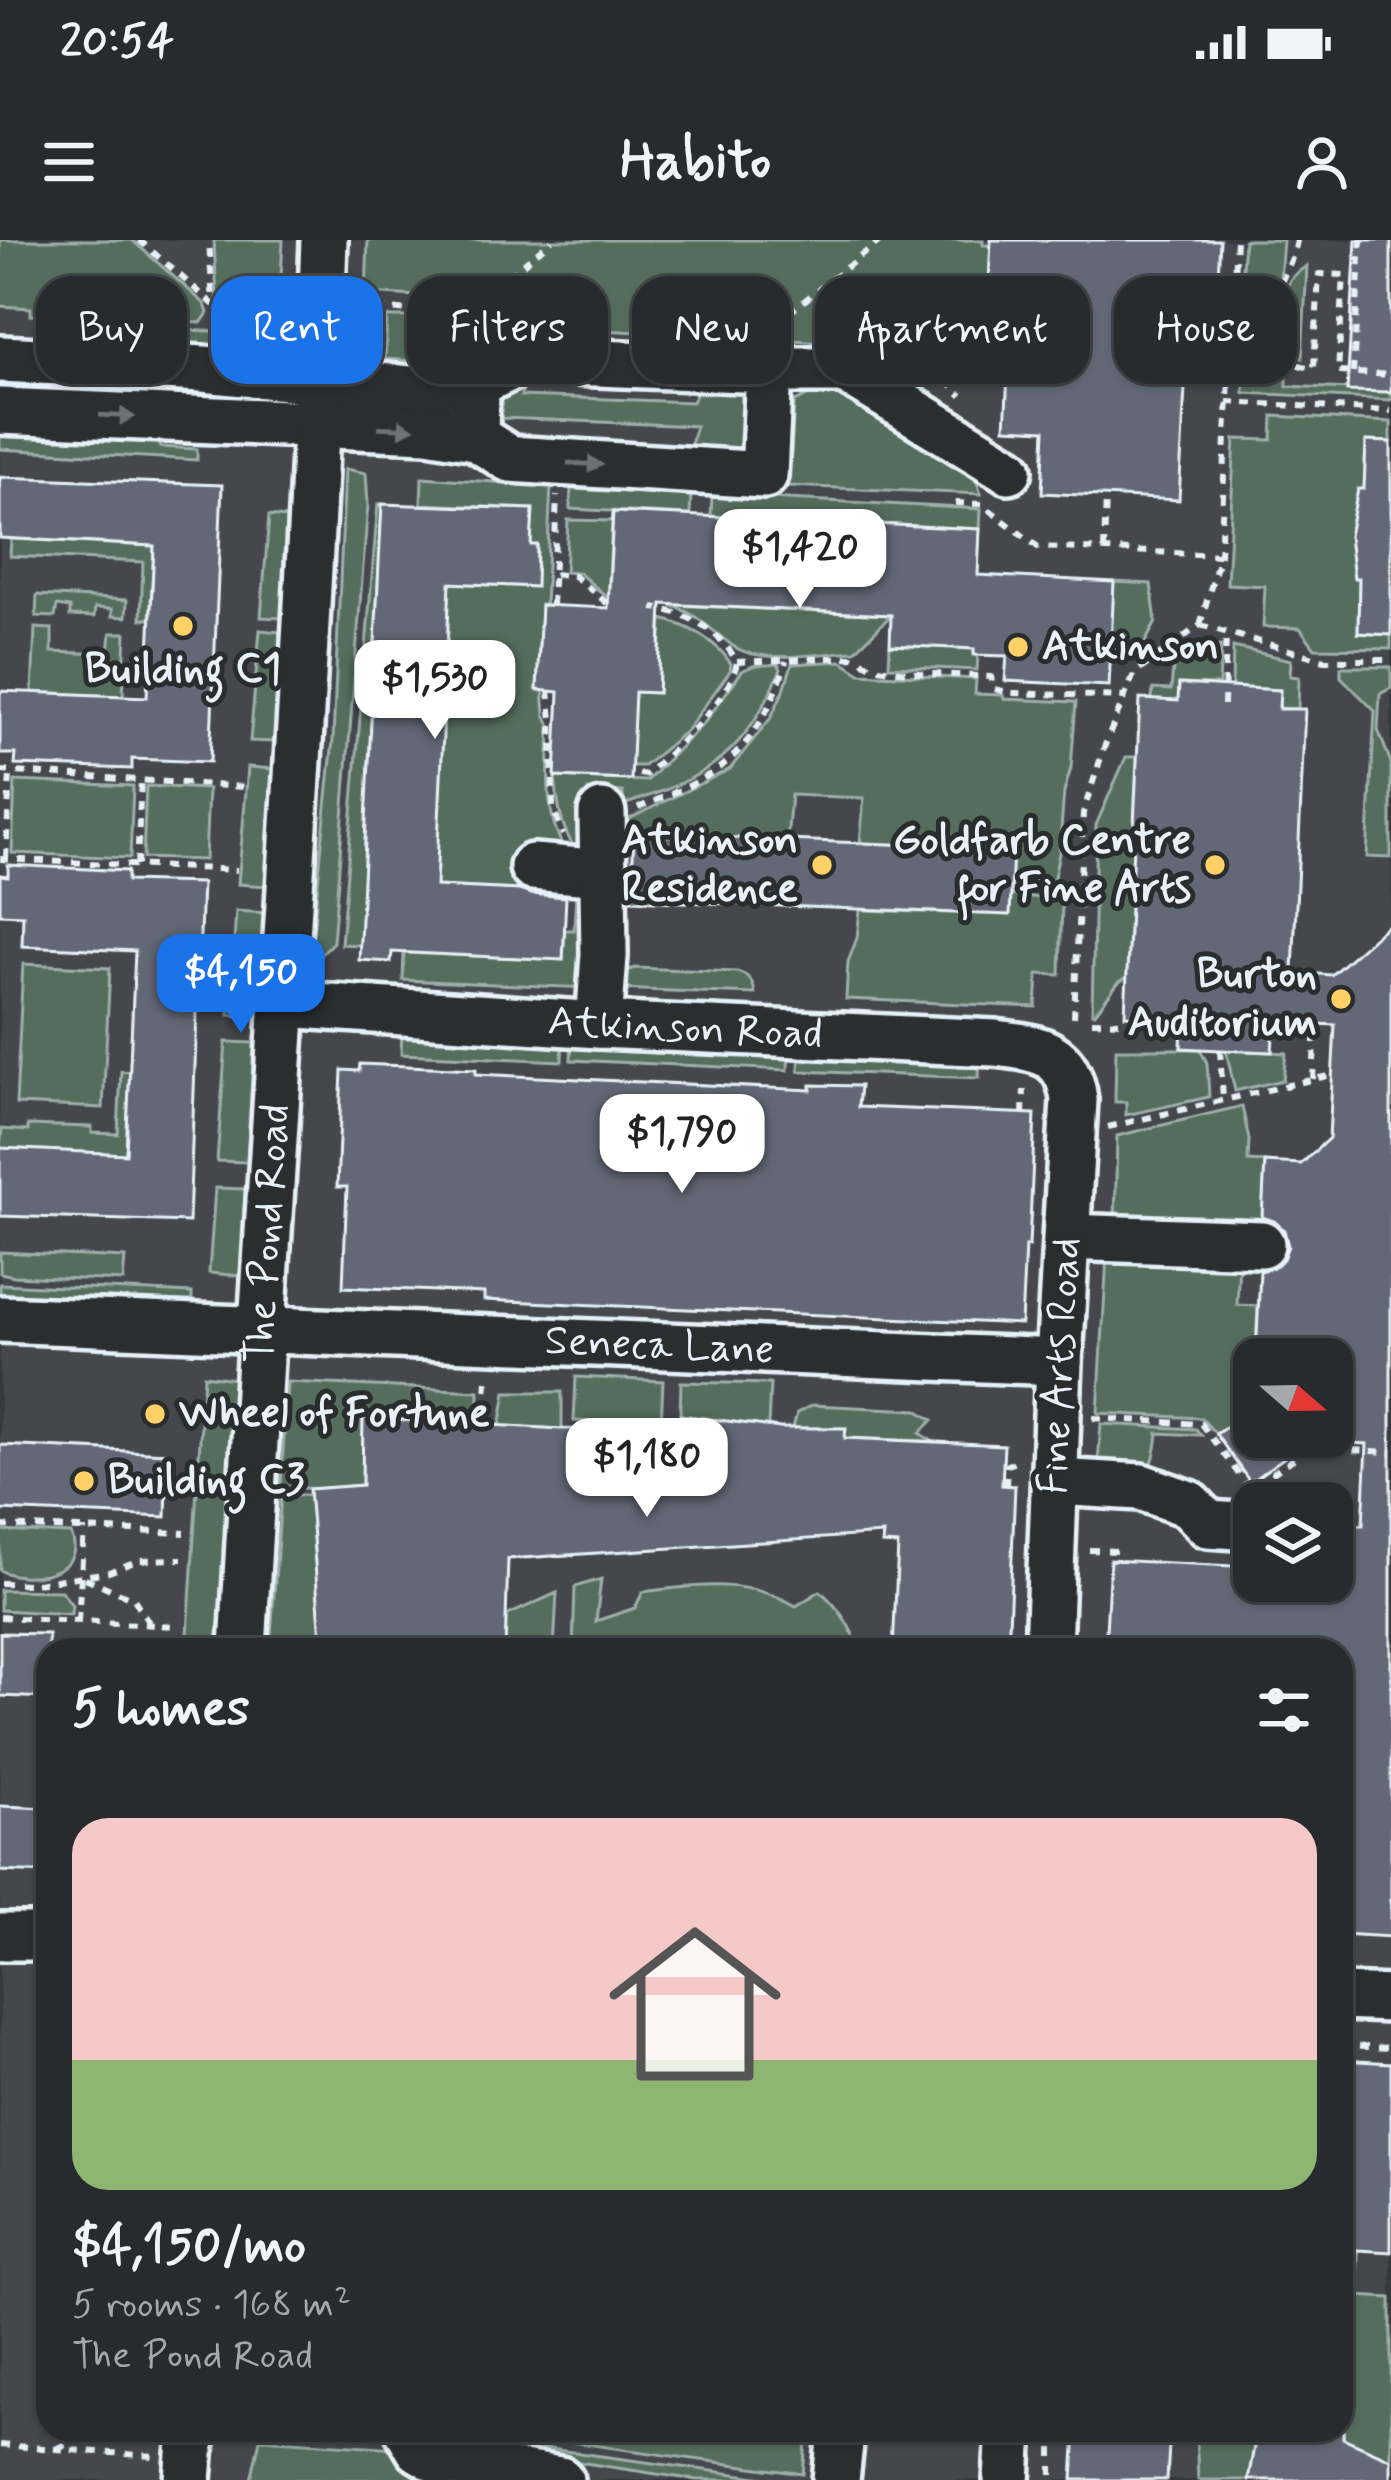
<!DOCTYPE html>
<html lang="en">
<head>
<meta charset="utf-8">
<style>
  body { margin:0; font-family:Mynerve,sans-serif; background:#303335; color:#f1f3f6; height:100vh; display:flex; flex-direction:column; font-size:45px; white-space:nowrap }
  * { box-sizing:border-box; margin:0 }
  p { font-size:39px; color:#a5a7aa }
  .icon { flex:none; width:66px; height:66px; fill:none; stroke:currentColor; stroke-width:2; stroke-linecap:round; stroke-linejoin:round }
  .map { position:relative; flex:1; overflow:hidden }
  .details { position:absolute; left:36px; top:1398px; width:1317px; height:804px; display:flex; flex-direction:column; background:#282b2d; border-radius:36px; box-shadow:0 3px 9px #0004,0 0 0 3px #444749 }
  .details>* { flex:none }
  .banner { position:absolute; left:36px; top:36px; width:1320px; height:108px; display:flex; gap:24px }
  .needle { width:78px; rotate:110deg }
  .fabs { position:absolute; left:1233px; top:1098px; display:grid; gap:24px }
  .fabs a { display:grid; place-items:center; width:120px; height:120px; border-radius:24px; background:#282b2d; box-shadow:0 3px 9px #0004,0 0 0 3px #444749; font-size:60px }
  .price { position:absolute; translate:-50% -102px; padding:0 27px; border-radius:24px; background:#fff; color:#222; font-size:39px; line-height:78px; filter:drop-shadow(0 3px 6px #0008) }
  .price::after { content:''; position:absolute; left:50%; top:72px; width:36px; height:27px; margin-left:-18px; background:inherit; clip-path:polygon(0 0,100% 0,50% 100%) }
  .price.on { background:#1a73e8; color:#fff }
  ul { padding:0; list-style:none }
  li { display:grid; align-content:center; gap:24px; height:636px; padding:0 36px }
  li+li { border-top:3px solid #444749 }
  li span { display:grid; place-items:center; height:372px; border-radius:36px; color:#555 }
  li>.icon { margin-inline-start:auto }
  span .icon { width:216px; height:216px; fill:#fffc; stroke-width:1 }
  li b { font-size:51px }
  h2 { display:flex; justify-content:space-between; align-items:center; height:144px; padding:0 36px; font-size:51px }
  .pill { padding:0 42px; border-radius:36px; background:#282b2d; box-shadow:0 3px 9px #0004,0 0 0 3px #444749; font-size:42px; line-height:108px }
  .pill.on { background:#1a73e8; color:#fff }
  .status { display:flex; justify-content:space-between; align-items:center; height:84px; padding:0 60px; background:#282b2d; direction:ltr }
  .status svg { height:33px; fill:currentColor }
  header { display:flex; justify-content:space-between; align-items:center; height:156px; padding:0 36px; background:#282b2d; font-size:54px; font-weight:800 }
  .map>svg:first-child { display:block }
  .built { fill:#44474d; fill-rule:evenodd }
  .green { fill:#556d5b; stroke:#9eafaa; stroke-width:3 }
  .building { fill:#646776; stroke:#e8f1f8; stroke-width:3 }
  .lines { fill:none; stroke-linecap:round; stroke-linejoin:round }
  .minor-casing { stroke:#e8f1f8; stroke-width:54 }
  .path { stroke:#e8f1f8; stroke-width:6; stroke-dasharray:9 9; stroke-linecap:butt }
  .minor { stroke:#2a2d2e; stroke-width:45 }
  .oneway { fill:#6c7275 }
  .poi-dot { fill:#ffd166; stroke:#2a2d2e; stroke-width:4.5 }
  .labels { text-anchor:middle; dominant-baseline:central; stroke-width:10; stroke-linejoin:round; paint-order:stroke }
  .poi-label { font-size:42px; font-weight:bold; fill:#e8f1f8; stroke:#2a2d2e; text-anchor:start }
  .street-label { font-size:42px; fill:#e8f1f8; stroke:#2a2d2e }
</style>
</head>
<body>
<div class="status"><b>20:54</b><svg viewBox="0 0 49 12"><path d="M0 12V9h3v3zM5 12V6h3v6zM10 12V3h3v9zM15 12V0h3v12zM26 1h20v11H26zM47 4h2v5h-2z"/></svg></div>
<header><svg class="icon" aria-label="menu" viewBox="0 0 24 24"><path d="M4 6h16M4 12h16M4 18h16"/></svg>Habito<svg class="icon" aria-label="person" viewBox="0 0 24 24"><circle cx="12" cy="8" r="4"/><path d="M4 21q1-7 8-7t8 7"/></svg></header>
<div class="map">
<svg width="1391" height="2240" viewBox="0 0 1391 2240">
  <rect width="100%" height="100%" fill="#36393c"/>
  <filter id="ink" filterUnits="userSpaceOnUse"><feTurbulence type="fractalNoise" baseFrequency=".00833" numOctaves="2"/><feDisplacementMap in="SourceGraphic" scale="24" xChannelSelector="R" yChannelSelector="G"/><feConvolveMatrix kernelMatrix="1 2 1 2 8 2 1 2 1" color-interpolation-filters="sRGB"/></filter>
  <g filter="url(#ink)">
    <path class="built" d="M 0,0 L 1391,0 L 1391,2240 L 0,2240 ZM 1254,1119 L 1332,1119 L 1332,1197 L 1254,1197 ZM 1254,1263 L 1332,1263 L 1332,1341 L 1254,1341 ZM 48,1410 L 1341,1410 L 1341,2190 L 48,2190 Z"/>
    <path class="green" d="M 0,0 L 132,0 L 205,64 L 208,73 L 201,83 L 31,75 L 31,68 L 0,66 Z
      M 214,0 L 283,0 L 279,75 L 269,84 C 246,85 231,77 217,59 Z
      M 368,0 L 983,0 L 983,5 L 991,5 L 984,139 L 917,116 L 866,104 L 468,83 L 468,59 L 366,53 Z
      M 1244,0 L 1283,0 L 1280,39 L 1276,40 L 1276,54 L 1270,54 L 1268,66 L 1259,66 L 1258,74 L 1239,72 Z
      M 1307,26 L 1302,118 C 1294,116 1290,117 1285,109 C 1277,97 1283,49 1291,39 C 1297,31 1299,31 1307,26 Z
      M 387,77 L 451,77 L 447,123 L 385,119 Z
      M 81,85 L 251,93 L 263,112 C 202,107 142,94 81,90 Z
      M 1240,98 L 1258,99 L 1258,105 L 1268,106 L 1267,119 L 1275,120 L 1274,133 L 1287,134 L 1287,146 L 1391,151 L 1391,160 L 1244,153 L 1244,138 L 1238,137 Z
      M 529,132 L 521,156 L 692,162 L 704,137 L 744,151 C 755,170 749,202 732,215 L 689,209 L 696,186 L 502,178 L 500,204 L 486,166 Z
      M 0,134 L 254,153 L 253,163 L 0,153 Z
      M 834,145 L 973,231 L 981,254 L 789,246 L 794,163 L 825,146 Z
      M 1273,176 L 1391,182 L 1391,202 L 1366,201 L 1364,249 L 1358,250 L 1349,296 L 1354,337 L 1359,338 L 1358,393 L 1391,395 L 1391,409 L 1315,408 L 1300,388 L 1263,387 L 1265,346 L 1227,344 L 1235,199 L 1272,200 Z
      M 0,188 L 160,196 L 160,207 L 197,209 L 197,220 L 0,209 Z
      M 345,229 L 366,233 L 368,264 L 333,702 L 314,721 L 312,699 L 333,500 Z
      M 422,237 L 551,246 L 545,365 L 541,365 L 537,449 L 543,450 L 545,475 L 550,485 C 549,526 543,571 564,608 L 527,609 L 524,650 L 415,645 L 428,342 L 535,347 L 537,306 L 531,305 L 532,269 L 421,264 Z
      M 571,249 L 691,255 L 690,275 L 570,269 Z
      M 712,255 L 981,269 L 980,289 L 711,276 Z
      M 378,264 L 382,264 L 360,705 L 341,704 Z
      M 269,276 L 286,278 L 281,378 L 261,377 Z
      M 568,280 L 612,281 L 608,358 L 579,333 L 565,332 Z
      M 11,299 L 154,306 L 150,379 L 141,379 L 143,322 L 10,316 Z
      M 1114,342 L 1151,344 L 1156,382 L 1141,410 L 1110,408 Z
      M 37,355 L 127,360 L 126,377 L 112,376 L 112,369 L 95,368 L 94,377 L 70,376 L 70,368 L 57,366 L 55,377 L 36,376 Z
      M 670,365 L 891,375 L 855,411 C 822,413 761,425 733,406 C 711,390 697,373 670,365 Z
      M 662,379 C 687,385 717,401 731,424 L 730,431 L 687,490 L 644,526 L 631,526 L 635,452 L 658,453 Z
      M 35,388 L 52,389 L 52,412 L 109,414 L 111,393 L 126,393 L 123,456 L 32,452 Z
      M 260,390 L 281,392 L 275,502 L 250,501 Z
      M 890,405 L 974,408 L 978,415 L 977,430 L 889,426 Z
      M 1221,406 L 1219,445 L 1179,444 L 1178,461 L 1152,460 L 1153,449 L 1171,450 L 1174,417 Z
      M 1233,407 L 1291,420 L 1290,436 L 1299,437 L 1298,469 L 1279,468 L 1280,450 L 1232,447 Z
      M 842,421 L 860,433 L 976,439 L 975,454 L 1003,455 L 1004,459 L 1076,462 L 1071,528 L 1064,552 L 1059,613 L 1053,642 L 1011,640 L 1012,609 L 860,603 L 864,558 L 791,555 L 787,600 L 634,594 L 619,584 L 730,529 L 770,479 L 784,450 L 792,424 Z
      M 778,424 L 781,429 C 745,514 710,537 623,565 L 623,552 L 588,550 C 587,569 591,597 576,610 C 560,587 558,564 555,537 L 647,541 L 705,482 L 742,431 L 753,426 Z
      M 1341,427 L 1391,427 L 1391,448 L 1380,454 L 1378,490 L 1391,523 L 1391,618 L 1367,617 L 1375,471 L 1341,437 Z
      M 1126,517 L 1137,517 L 1127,737 L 1118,743 L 1095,773 L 1092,773 L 1096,585 Z
      M 248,527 L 274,529 L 267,646 L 238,644 Z
      M 15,541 L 133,546 L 130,618 L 12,613 Z
      M 146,546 L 208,549 L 205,620 L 143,618 Z
      M 576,652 L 588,661 L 588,748 L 403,740 L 404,713 L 563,720 L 565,690 L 574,690 Z
      M 1011,655 L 1062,660 L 1060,735 L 1038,734 L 1036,767 L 846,759 L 848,722 L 857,698 L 860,670 L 1009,675 Z
      M 236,671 L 265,673 L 256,776 L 229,775 Z
      M 23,724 L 110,728 L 103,868 L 16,864 Z
      M 635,728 L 737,732 C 750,736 753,741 755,754 L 615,749 L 624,732 Z
      M 402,791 L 563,797 L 562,821 L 401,814 Z
      M 572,798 L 789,808 L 788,830 L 571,820 Z
      M 226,802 L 254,803 L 247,922 L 217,921 Z
      M 800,809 L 980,816 L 979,838 L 799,831 Z
      M 1116,809 L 1200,809 L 1207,823 L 1209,857 L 1126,875 L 1126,862 L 1115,862 Z
      M 1226,810 L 1286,813 L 1283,840 L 1235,851 Z
      M 121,831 L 130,832 L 126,914 L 0,908 L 2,889 L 28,891 L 28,885 L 92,887 L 92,893 L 118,894 Z
      M 1242,866 L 1249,900 L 1248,921 L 1265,922 L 1262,989 L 1115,985 L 1117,896 Z
      M 215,948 L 245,949 L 241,1036 L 209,1033 Z
      M 0,1012 L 125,1018 L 123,1041 L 14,1036 L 0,1033 Z
      M 1107,1016 L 1239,1022 L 1237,1065 L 1258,1066 L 1253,1168 L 1216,1194 L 1201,1178 L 1098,1173 Z
      M 0,1044 L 192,1053 L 192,1064 L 17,1058 L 0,1055 Z
      M 204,1135 L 235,1139 L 234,1167 L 217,1410 L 187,1410 Z
      M 576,1137 L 663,1141 L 661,1185 L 574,1181 Z
      M 287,1142 L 479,1151 L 478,1185 L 363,1178 L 362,1245 L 324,1249 L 281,1247 Z
      M 681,1142 L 770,1144 L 768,1187 L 680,1175 Z
      M 506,1152 L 562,1152 L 562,1189 L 500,1186 Z
      M 812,1165 L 917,1170 L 933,1180 L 920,1193 L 932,1201 L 845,1198 L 845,1188 L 793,1188 L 797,1173 Z
      M 1101,1184 L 1196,1189 L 1201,1195 L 1158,1193 C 1153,1245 1142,1233 1097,1236 Z
      M 281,1255 L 310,1255 L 322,1410 L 270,1410 Z
      M 0,1291 L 71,1294 C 89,1333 24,1345 0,1330 Z
      M 601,1339 L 596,1381 L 635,1368 L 643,1352 C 695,1345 749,1338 796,1366 L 820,1351 C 839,1367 851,1386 859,1410 L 573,1410 L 575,1347 Z
      M 0,1350 L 61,1351 L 72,1365 L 71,1374 L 0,1370 Z
      M 557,1353 L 554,1410 L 505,1410 L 506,1376 Z
      M 1349,2009 L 1358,2010 L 1357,2056 L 1391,2058 L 1391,2219 L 1343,2198 Z
      M 549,2190 L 807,2192 L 803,2234 L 549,2199 Z
      M 1196,2190 L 1257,2193 L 1248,2240 L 1198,2240 Z
      M 260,2199 L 397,2208 L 443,2240 L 251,2240 Z
      M 542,2208 L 779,2240 L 696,2240 L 559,2219 L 549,2215 Z"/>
    <path class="building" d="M 991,0 L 1220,0 L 1216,74 L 1189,73 L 1179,260 L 1042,253 L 1045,190 L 1005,188 L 1012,64 L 988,63 Z
      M 1356,0 L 1391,0 L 1391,152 L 1347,151 Z
      M 1366,201 L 1391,202 L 1391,395 L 1358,393 L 1359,338 L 1354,338 L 1349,296 L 1358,249 L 1364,249 Z
      M 0,237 L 222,245 L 210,522 L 132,519 L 132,529 L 15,525 L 16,514 L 0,514 L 0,451 L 147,457 L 154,306 L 0,298 Z
      M 382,264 L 533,269 L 531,305 L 537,305 L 536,347 L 450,343 L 436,646 L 519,650 L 531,654 L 566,657 L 563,720 L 392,712 L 391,722 L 359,720 Z
      M 613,272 L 980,289 L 978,335 L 1114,342 L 1109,446 L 1005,441 L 1007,416 L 974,415 L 974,409 L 890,405 L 891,375 L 662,364 L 658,453 L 635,452 L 631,540 L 555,537 L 559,452 L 537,450 L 541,365 L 608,368 Z
      M 1179,444 L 1280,450 L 1279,469 L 1305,469 L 1293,732 L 1331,735 L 1391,682 L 1391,1697 L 1341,1694 L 1341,1410 L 1105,1410 L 1110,1320 L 1254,1327 L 1254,1341 L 1332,1341 L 1332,1284 L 1363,1285 L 1367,1204 L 1332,1202 L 1332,1119 L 1256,1119 L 1260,1031 L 1275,1027 L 1283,1019 L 1288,1006 L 1284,990 L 1274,981 L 1262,977 L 1265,922 L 1301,924 L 1329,898 L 1335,785 L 1274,782 L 1272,812 L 1220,810 L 1181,808 L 1182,778 L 1125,775 L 1140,459 L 1178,461 Z
      M 634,594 L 1013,609 L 1010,675 L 631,660 Z
      M 8,625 L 127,631 L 127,641 L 202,643 L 189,982 L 0,976 L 0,908 L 126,914 L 135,711 L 22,706 L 23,675 L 0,674 L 0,635 L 8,636 Z
      M 360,824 L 476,829 L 476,834 L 811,850 L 811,845 L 860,846 L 858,867 L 1035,874 L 1029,1006 L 1025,1006 L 1021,1084 L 484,1060 L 484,1053 L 343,1047 L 347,947 L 337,947 L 342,830 L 359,831 Z
      M 1254,1168 L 1254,1197 L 1313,1197 L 1250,1242 L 1216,1194 Z
      M 680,1175 L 780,1188 L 846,1188 L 845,1198 L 1004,1205 L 1002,1245 L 1015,1246 L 1008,1410 L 893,1410 L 898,1305 L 882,1304 L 883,1294 L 508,1319 L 505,1410 L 322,1410 L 309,1249 L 362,1245 L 363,1178 L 562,1189 L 680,1190 Z
      M 0,1205 L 168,1213 L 166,1277 L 0,1270 Z
      M 0,1393 L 48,1394 L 48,1458 L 0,1456 Z
      M 0,1566 L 48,1568 L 48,1633 L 0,1631 Z
      M 1341,1820 L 1391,1823 L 1391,2012 L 1341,2009 Z
      M 1076,2190 L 1165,2190 L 1164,2204 L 1169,2205 L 1167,2240 L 1073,2240 Z
      M 1257,2190 L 1343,2190 L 1343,2198 L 1391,2219 L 1391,2240 L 1248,2240 Z"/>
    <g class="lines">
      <g class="minor-casing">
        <g id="minor">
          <path d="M 0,119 L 203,129 L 430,151 L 476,144"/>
          <path d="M 769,130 L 845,130 L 1009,230"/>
          <path d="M 0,171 L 428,189 L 475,197 L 510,219 L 764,235 L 769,130 L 525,120 L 476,144 L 475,197"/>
          <path d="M 533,627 L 603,633"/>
          <path id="s1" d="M 284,764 L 599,785 L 995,803 C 1037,808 1068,810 1074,860 L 1059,1122 L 1048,1410"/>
          <path d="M 599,785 L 604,715 L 602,573"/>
          <path d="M 1067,997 L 1261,1004"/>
          <path id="s2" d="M 0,1079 L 1059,1122"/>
          <path d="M 1056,1242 L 1141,1247 L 1189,1264 L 1208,1284 L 1254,1287"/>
          <path id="s3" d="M 243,1410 C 268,940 307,471 324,0"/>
          <path d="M 0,1697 L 48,1697"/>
          <path d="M 1341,1757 L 1391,1759"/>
          <path d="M 408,2190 L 419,2209 L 439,2221 L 560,2240"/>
          <path d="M 188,2240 L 192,2190"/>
          <path d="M 836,2240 L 841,2194"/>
          <path d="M 1007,2240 L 1010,2190"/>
        </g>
      </g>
      <path class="path" d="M 139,0 L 213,64 L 209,0
        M 1297,0 C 1292,36 1246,82 1280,114 C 1291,123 1301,127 1314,128 L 1319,34 L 1344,35 L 1338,132 L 1391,135
        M 359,66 L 419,72 L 471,67 L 552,0
        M 463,67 L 461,88 L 504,90
        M 1231,78 L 1266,82
        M 761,95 L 881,0
        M 899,117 L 937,130 L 962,156
        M 1353,133 L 1361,0
        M 1227,162 L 1391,171
        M 955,263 L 982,264 L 1038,307 L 1220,315
        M 1104,310 L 1106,256
        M 554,334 L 574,336 L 608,364
        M 552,365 L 557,256
        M 1200,385 L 1220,315 L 1236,0
        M 1200,385 L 1325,420 L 1391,420
        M 737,422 L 852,417 C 863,420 868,426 879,428 C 915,435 955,434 991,437 L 994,449 L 1011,453 L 1124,457
        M 549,450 L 552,480 L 553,568 L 563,595
        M 1224,465 L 1226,393
        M 0,531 L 244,547
        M 639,534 L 646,535 C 674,508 730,461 737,422 C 720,391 687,372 653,368
        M 638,568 C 666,556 699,544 723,525 C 755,501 776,458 786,421
        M 6,618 L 10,532
        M 0,619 L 237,630
        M 137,625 L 141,540
        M 1074,777 L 1083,573 L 1105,505 L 1134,434 L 1200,385
        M 1092,781 L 1182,784
        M 1220,810 L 1223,860
        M 1313,839 L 1316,784
        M 1023,874 L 1024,850
        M 1108,887 L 1332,835
        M 1093,1178 L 1201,1184 L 1250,1249 L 1309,1208 L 1391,1212
        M 485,1186 L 487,1136
        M 1006,1245 L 1007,1225 L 1018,1221
        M 0,1286 L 185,1293
        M 1089,1310 L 1118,1311 L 1117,1321
        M 85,1338 L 134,1359 L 150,1384
        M 0,1343 L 30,1344 L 109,1332 L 139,1320 L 182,1319
        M 0,1377 L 177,1386
        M 78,1381 L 84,1289
        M 1341,1806 L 1391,1808
        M 1052,2190 L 1052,2240
        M 0,2205 L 154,2216
        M 57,2208 L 78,2200 L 91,2190"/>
      <use href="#minor" class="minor"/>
    </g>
    <defs><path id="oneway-solid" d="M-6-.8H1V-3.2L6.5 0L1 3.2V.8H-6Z" transform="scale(3)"/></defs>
    <g class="oneway">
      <use href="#oneway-solid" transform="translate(117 176) rotate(3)"/>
      <use href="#oneway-solid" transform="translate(396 188) rotate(2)"/>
      <use href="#oneway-solid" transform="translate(585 224) rotate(3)"/>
    </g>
  </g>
  <g class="poi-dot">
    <circle cx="183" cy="386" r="12"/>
    <circle cx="1018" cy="407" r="12"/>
    <circle cx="822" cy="625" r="12"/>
    <circle cx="1215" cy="625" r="12"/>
    <circle cx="1341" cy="759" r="12"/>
    <circle cx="155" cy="1174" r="12"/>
    <circle cx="84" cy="1241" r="12"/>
  </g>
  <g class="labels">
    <g class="poi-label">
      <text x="1042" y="407">Atkinson</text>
      <text x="183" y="430" text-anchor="middle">Building C1</text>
      <text x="798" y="601" text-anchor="end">Atkinson<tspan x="798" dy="48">Residence</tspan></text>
      <text x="1191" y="601" text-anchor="end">Goldfarb Centre<tspan x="1191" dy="48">for Fine Arts</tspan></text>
      <text x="1317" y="735" text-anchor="end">Burton<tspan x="1317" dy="48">Auditorium</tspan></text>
      <text x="179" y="1174">Wheel of Fortune</text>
      <text x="108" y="1241">Building C3</text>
    </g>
    <g class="street-label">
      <text stroke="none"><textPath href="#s1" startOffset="402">Atkinson Road</textPath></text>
      <text stroke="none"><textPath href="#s3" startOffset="417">The Pond Road</textPath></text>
      <text stroke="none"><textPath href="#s2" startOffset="660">Seneca Lane</textPath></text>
      <text transform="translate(1061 1126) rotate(-87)">Fine Arts Road</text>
    </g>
  </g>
</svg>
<div class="fabs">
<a><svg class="needle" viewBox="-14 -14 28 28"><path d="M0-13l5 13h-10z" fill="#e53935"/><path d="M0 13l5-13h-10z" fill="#a5a7aa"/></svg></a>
<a><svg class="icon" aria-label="layers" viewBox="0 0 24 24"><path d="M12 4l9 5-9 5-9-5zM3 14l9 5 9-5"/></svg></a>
</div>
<b class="price" style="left:800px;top:371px">$1,420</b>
<b class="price" style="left:435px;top:502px">$1,530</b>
<b class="price on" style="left:241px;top:796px">$4,150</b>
<b class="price" style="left:682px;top:956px">$1,790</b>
<b class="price" style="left:647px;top:1280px">$1,180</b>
<div class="banner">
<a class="pill">Buy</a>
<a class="pill on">Rent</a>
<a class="pill">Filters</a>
<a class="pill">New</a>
<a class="pill">Apartment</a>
<a class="pill">House</a>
</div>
<section class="details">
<h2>5 homes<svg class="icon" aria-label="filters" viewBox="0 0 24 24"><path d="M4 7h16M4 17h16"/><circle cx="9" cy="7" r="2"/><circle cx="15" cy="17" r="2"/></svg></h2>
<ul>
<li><span style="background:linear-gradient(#f6c9c9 65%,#8fb573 0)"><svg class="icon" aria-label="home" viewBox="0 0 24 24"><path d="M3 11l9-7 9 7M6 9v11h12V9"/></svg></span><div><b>$4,150/mo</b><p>5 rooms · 168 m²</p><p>The Pond Road</p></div></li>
</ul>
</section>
</div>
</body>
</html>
